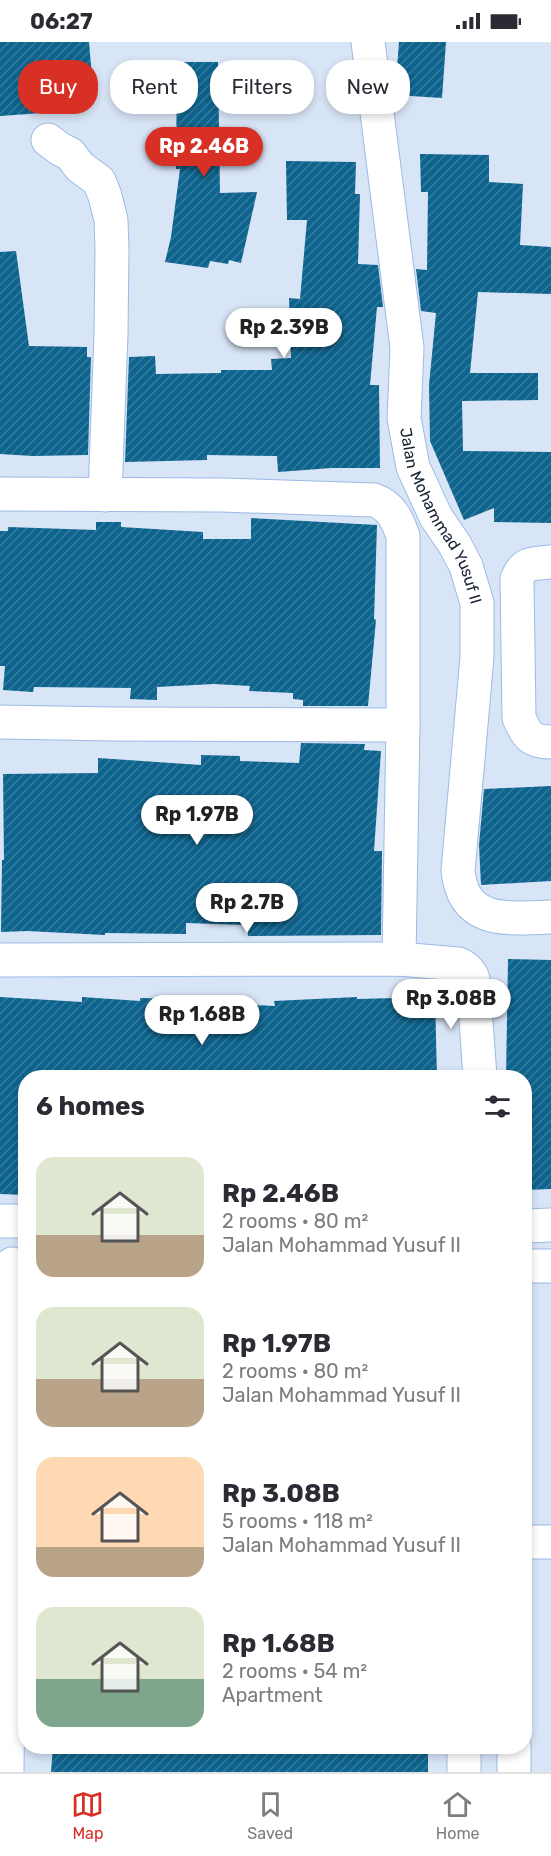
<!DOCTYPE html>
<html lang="en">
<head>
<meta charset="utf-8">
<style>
  body { margin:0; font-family:Rubik,sans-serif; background:#f7f7f7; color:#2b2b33; height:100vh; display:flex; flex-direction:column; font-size:22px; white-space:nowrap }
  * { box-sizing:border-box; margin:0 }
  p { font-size:20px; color:#7c7c81 }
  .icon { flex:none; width:33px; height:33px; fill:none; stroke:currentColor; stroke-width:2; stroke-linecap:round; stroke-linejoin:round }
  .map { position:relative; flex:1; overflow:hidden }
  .drawer { position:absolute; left:18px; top:1028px; width:514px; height:684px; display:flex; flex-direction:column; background:#fff; border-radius:24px; box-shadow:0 3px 9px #0003 }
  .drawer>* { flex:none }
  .hud { position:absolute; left:18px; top:18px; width:516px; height:54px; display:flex; gap:12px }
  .price { position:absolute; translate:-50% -51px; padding:0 14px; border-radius:21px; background:#fff; color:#222; font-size:20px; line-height:39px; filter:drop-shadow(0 2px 3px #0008) }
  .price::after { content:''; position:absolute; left:50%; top:36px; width:18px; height:14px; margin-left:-9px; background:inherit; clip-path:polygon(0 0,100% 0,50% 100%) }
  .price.on { background:#d93025; color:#fff }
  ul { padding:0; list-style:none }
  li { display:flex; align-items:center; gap:18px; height:150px; padding:0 18px }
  li span { display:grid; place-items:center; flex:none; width:168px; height:120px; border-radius:18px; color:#555 }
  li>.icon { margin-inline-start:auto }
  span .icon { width:72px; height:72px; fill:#fffc; stroke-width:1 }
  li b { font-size:26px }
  h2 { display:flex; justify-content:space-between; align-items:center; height:72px; padding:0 18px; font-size:26px }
  .tag { padding:0 21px; border-radius:24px; background:#fff; box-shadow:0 3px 9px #0003; font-size:21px; line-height:54px }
  .tag.on { background:#d93025; color:#fff }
  .status { display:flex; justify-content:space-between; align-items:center; height:42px; padding:0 30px; background:#fff; direction:ltr }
  .status svg { height:16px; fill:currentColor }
  .menu { display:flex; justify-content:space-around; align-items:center; height:84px; border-top:2px solid #e1e1e2; background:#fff; font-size:16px; color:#7c7c81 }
  .menu a { display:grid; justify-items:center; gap:3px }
  .menu .on { color:#d93025 }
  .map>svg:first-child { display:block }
  .building { fill:url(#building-hatch) }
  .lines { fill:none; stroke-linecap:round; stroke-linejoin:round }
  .minor-casing { stroke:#9cbae5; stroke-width:35 }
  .minor { stroke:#fff; stroke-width:33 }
  .labels { text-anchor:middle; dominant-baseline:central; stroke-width:6; stroke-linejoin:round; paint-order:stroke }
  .street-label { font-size:16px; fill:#152031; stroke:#ebf1fb }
</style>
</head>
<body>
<div class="status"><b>06:27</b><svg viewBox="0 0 49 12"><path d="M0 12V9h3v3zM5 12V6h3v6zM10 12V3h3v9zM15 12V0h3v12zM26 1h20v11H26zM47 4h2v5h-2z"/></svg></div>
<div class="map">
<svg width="551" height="1730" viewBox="0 0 551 1730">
  <defs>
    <pattern id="building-hatch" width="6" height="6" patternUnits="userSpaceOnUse" patternTransform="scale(1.5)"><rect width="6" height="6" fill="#0d648e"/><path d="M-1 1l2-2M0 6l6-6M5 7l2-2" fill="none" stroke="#387a9b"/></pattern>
  </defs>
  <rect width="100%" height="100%" fill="#d8e5f7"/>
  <path class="building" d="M 0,0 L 89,0 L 92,35 L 66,37 L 69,69 L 0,74 Z
    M 399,0 L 446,0 L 442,56 L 395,53 Z
    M 177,20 L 218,20 L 220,151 L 257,150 L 241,221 L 229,218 L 228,222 L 210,219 L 208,226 L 165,220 L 171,195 L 180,127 L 176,127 Z
    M 420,112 L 489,113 L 489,140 L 523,142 L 520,203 L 551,205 L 551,252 L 478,250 L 470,331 L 538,331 L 538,358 L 462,359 L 463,409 L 551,410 L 551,481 L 494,480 L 494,466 L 464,478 L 430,399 L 429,343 L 436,271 L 421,269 L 416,227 L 427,228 L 428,150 L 421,150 Z
    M 286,119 L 356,120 L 355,152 L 360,152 L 358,222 L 378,223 L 383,265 L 377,265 L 370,343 L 379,343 L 380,426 L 332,426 L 278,430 L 277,414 L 207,413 L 207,418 L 125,420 L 129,315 L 155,314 L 156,332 L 221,331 L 221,328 L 272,328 L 271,317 L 291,316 L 289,256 L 300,257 L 307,178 L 287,178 Z
    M 16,209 L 29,304 L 87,305 L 87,315 L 91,315 L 88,413 L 33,414 L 0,412 L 0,210 Z
    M 251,476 L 377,483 L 374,577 L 376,578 L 368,664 L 303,664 L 303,658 L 293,657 L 293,651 L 249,649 L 250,644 L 214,642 L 157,645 L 157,658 L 130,657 L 131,646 L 34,645 L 33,650 L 3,648 L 5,624 L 0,624 L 0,489 L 8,489 L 8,485 L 96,488 L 96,480 L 121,480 L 121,485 L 203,490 L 203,497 L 251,497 Z
    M 301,701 L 365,702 L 364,708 L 381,709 L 374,809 L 382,809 L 381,893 L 248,894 L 247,883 L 186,881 L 186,892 L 105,891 L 105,893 L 27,889 L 1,890 L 2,818 L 4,818 L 3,732 L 98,731 L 98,716 L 201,723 L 201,713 L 240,714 L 240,719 L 299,721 Z
    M 551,744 L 551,839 L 481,843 L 479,803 L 484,747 Z
    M 508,917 L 551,918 L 551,1147 L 525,1148 L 525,1035 L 506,1035 Z
    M 0,955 L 82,960 L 82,955 L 140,959 L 140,956 L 190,957 L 190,960 L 275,964 L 274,959 L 357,955 L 357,957 L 435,955 L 437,1035 L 197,1035 L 123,1031 L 122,1032 L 65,1028 L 64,1035 L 26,1035 L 26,1153 L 0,1152 Z
    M 53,1704 L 428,1704 L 428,1730 L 51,1730 Z"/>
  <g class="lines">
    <g class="minor-casing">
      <g id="minor">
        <path id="s1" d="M 368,0 L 407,306 L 404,376 L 413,425 L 436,475 L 455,503 L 466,524 L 477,561 L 477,615 L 458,829 C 464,884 509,876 551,875"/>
        <path d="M 48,98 L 60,107 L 70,112 L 80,125 L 99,139 L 105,154 L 111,178 L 112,207 L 111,292 L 105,453"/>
        <path d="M 0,452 L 222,453 L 374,458 C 391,464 397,477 403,494 L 403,683 L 399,917"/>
        <path d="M 551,520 C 534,522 524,519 517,537 L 519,676 C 527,694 531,700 551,700"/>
        <path d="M 0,680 L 112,682 L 403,683"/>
        <path d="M 0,918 L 399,917 L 458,922 C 466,925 470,929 473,937 L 480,1035"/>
        <path d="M 0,1179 L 26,1179"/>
        <path d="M 525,1184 L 551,1183"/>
        <path d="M 525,1224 L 551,1224"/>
        <path d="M 525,1500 L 551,1500"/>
        <path d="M 7,1730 L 12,1222"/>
        <path d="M 464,1730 L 464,1704"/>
        <path d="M 514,1730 L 514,1704"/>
      </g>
    </g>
    <use href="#minor" class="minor"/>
  </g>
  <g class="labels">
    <g class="street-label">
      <text stroke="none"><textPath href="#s1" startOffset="484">Jalan Mohammad Yusuf II</textPath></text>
    </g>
  </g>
</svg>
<b class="price on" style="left:204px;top:136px">Rp 2.46B</b>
<b class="price" style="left:284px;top:317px">Rp 2.39B</b>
<b class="price" style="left:197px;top:804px">Rp 1.97B</b>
<b class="price" style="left:247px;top:892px">Rp 2.7B</b>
<b class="price" style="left:451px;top:988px">Rp 3.08B</b>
<b class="price" style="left:202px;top:1004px">Rp 1.68B</b>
<div class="hud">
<a class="tag on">Buy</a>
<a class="tag">Rent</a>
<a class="tag">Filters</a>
<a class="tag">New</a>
</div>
<section class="drawer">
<h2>6 homes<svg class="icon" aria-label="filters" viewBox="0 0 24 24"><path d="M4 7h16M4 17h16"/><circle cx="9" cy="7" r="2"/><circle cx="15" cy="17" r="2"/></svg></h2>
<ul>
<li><span style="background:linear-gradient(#dfe7d0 65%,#b9a48a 0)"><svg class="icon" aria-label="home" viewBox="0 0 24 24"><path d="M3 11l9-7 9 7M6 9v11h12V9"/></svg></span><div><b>Rp 2.46B</b><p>2 rooms · 80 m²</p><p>Jalan Mohammad Yusuf II</p></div></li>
<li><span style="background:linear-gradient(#dfe7d0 60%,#b9a48a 0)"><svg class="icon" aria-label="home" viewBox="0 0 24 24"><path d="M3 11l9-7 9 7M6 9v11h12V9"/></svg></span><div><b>Rp 1.97B</b><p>2 rooms · 80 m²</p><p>Jalan Mohammad Yusuf II</p></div></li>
<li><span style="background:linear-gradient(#ffd9b3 75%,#b9a48a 0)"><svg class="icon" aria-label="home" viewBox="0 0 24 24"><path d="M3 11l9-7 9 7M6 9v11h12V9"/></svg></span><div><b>Rp 3.08B</b><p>5 rooms · 118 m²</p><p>Jalan Mohammad Yusuf II</p></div></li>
<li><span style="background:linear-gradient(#dfe7d0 60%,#7fa58c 0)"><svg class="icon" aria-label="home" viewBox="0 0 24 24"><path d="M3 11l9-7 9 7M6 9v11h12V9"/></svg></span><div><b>Rp 1.68B</b><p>2 rooms · 54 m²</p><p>Apartment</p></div></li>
</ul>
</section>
</div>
<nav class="menu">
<a class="on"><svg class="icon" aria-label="map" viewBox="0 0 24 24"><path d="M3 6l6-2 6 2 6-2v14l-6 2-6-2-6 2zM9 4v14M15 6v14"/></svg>Map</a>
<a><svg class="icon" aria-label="saved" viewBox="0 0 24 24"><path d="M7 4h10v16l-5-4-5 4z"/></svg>Saved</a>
<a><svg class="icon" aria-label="home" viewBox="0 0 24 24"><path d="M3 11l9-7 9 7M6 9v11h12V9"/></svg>Home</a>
</nav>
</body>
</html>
